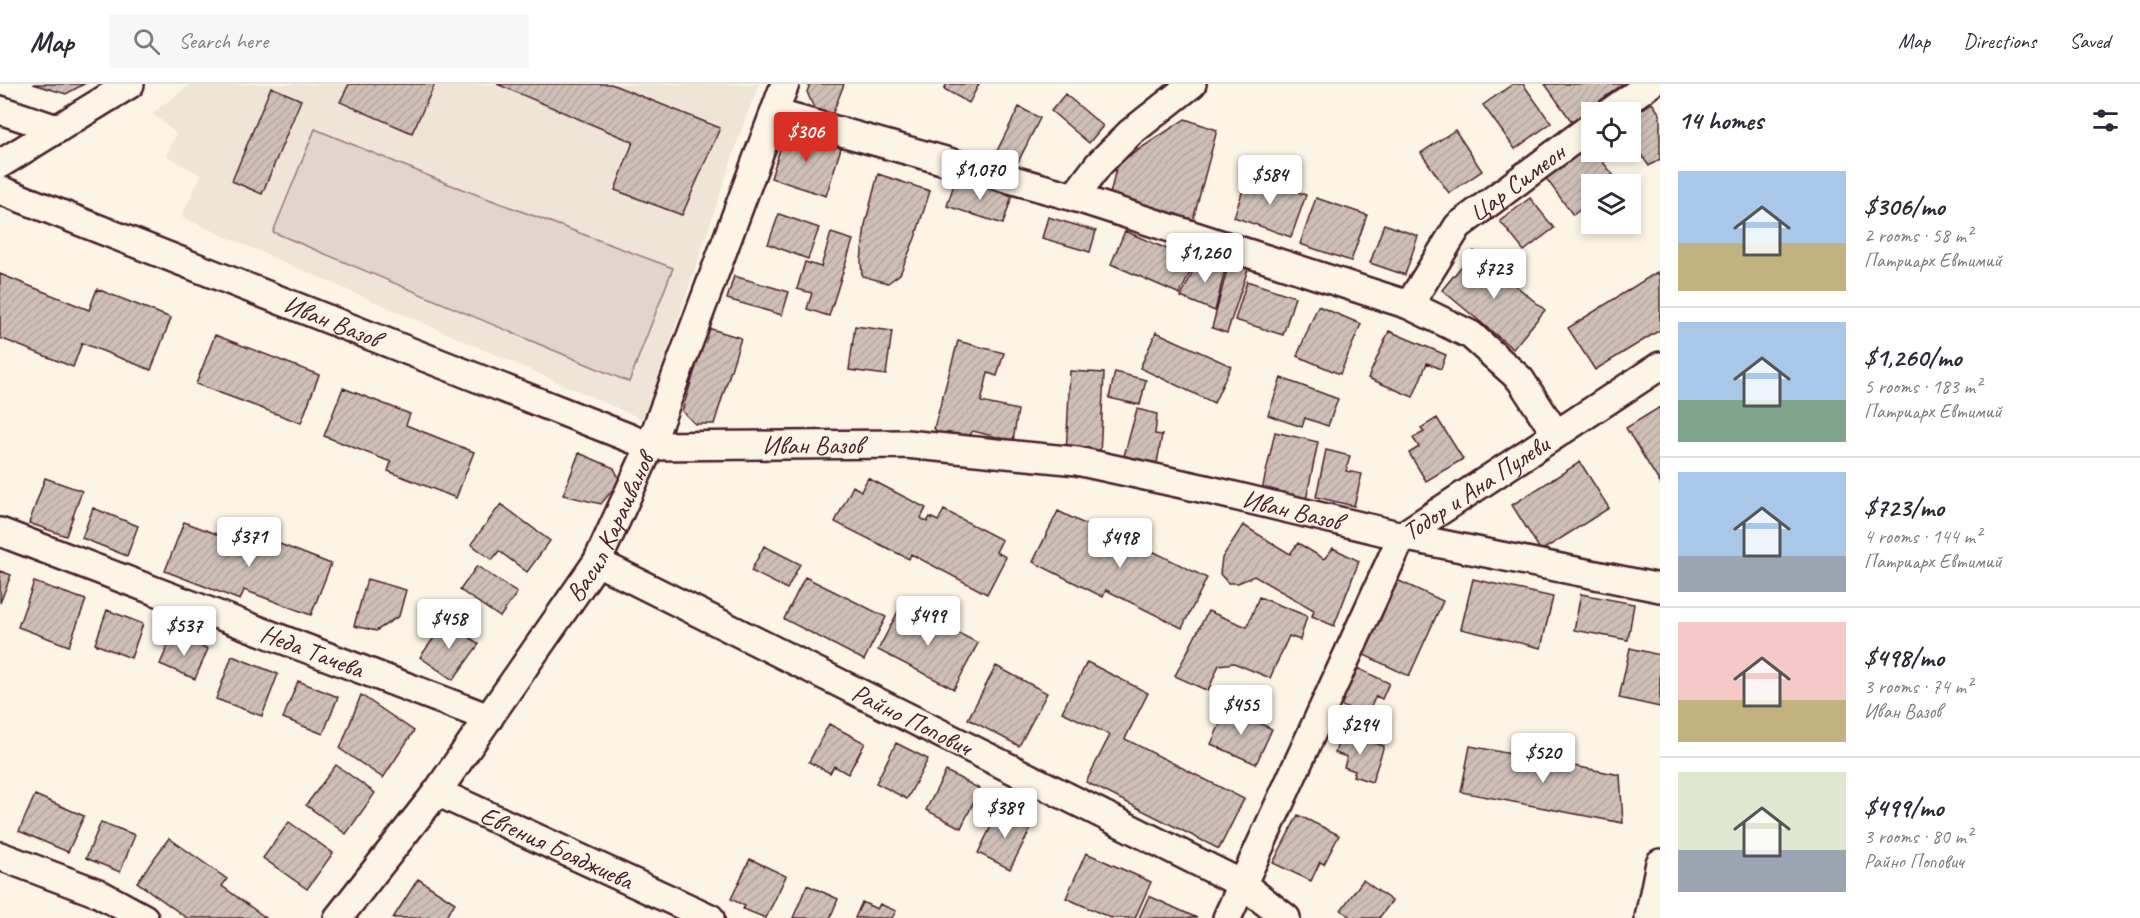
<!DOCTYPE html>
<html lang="en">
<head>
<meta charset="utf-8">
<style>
  body { margin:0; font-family:Caveat,sans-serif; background:#f7f7f7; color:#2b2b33; height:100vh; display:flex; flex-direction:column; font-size:22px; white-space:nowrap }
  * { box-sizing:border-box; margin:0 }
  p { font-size:20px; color:#7c7c81 }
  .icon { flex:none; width:33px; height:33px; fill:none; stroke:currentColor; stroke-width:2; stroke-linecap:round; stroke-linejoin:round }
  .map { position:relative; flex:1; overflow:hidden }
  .panel { display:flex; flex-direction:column; background:#fff; width:480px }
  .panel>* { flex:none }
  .fabs { position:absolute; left:1581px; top:18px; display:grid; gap:12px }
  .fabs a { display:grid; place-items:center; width:60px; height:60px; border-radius:0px; background:#fff; box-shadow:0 3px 9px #0003; font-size:30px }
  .price { position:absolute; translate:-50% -51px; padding:0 14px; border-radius:6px; background:#fff; color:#222; font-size:20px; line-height:39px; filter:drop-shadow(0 2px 3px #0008) }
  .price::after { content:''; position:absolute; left:50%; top:36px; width:18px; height:14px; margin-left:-9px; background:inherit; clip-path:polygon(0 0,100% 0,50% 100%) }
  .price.on { background:#d93025; color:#fff }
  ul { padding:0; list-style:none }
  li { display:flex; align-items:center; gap:18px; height:150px; padding:0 18px }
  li+li { border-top:2px solid #e1e1e2 }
  li span { display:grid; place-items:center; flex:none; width:168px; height:120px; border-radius:0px; color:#555 }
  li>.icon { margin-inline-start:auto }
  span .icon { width:72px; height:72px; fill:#fffc; stroke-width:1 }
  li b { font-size:26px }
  h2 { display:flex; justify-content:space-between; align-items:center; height:72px; padding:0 18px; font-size:26px }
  header { display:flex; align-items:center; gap:36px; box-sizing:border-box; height:84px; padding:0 30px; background:#fff; border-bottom:2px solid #e1e1e2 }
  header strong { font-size:28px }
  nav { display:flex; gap:33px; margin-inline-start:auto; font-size:21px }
  .search { width:420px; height:54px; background:#f7f7f7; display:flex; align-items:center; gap:15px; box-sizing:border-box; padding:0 21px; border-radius:0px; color:#7c7c81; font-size:22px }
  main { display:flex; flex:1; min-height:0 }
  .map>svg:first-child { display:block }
  .built { fill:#eee5d7 }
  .pitch { fill:#e2d5ca; stroke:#967a7a; stroke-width:1.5 }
  .building { fill:url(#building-hatch); stroke:#4a1f2b; stroke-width:1.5 }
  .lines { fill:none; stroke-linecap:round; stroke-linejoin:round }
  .minor-casing { stroke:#4a1f2b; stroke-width:32 }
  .minor { stroke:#fcf5e5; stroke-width:27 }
  .labels { text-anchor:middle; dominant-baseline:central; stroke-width:4.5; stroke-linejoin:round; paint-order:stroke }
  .street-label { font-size:26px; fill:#4a1f2b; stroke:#fcf5e5 }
</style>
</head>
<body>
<header>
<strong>Map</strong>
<div class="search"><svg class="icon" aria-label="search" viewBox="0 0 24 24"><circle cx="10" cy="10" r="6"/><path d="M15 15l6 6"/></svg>Search here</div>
<nav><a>Map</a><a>Directions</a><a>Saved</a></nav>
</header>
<main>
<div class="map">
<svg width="1660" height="834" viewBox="0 0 1660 834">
  <defs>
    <pattern id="building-hatch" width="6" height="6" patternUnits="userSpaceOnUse" patternTransform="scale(1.5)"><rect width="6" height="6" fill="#cfc0b7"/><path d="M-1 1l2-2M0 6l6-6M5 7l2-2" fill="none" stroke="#b3a59e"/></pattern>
  </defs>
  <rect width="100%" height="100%" fill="#fcf5e5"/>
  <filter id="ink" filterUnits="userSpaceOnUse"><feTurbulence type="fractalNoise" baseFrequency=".0167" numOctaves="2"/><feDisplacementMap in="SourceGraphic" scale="12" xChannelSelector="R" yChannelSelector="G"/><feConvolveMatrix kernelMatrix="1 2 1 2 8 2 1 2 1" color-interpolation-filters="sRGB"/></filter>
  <g filter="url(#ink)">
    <path class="built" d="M 191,0 L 759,0 L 744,39 L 644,336 L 181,133 L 201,91 L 166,72 L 176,50 L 152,29 Z"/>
    <path class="pitch" d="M 315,45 L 446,99 L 673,184 L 629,298 L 273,148 Z"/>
    <path class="building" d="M 33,0 L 84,0 L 66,10 Z
      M 349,0 L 435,0 L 412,49 L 340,18 Z
      M 497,0 L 611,0 L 720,44 L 682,131 L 615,106 L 633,58 Z
      M 810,0 L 844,0 L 832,31 L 814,24 L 807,8 Z
      M 947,0 L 979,0 L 969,19 L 944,5 Z
      M 1513,0 L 1523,0 L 1551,39 L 1515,65 L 1483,21 Z
      M 1545,0 L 1627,0 L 1572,38 Z
      M 271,3 L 301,16 L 262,110 L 232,97 Z
      M 1065,10 L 1103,42 L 1089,59 L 1051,27 Z
      M 1652,19 L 1660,30 L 1660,75 L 1649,82 L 1630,55 L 1630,34 Z
      M 1019,23 L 1040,34 L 1015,84 L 994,73 Z
      M 1185,35 L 1217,46 L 1192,140 L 1109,115 L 1117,80 Z
      M 786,46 L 841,64 L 826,112 L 771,94 Z
      M 1455,46 L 1482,87 L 1449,109 L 1421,69 Z
      M 1589,60 L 1592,68 L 1595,68 L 1618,97 L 1613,100 L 1592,100 L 1592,117 L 1573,131 L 1545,93 Z
      M 878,90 L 930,107 L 915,154 L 900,190 L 888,199 L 862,192 L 861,177 L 865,141 Z
      M 1248,91 L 1306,111 L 1291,153 L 1234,133 Z
      M 956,94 L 1012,112 L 1003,140 L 947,122 Z
      M 1316,114 L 1367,131 L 1351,177 L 1300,160 Z
      M 1530,114 L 1554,144 L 1524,167 L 1500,137 Z
      M 779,130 L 819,144 L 808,175 L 768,160 Z
      M 1048,133 L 1096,147 L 1090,168 L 1042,154 Z
      M 1384,140 L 1418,152 L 1405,191 L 1370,179 Z
      M 1125,147 L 1195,177 L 1180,210 L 1111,180 Z
      M 831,149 L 853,156 L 829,232 L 807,225 L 812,209 L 797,205 L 805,178 L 821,183 Z
      M 1474,167 L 1545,226 L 1513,265 L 1442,206 Z
      M 1200,172 L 1226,182 L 1215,227 L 1181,213 Z
      M 1229,178 L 1248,185 L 1227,249 L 1212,244 Z
      M 1657,188 L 1660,193 L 1660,246 L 1595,286 L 1568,244 Z
      M 0,190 L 89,226 L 97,205 L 171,234 L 151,286 L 82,259 L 73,283 L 0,254 Z
      M 734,192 L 789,208 L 782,231 L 727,215 Z
      M 1247,197 L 1295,213 L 1283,251 L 1235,236 Z
      M 1318,222 L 1361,240 L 1340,290 L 1297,272 Z
      M 855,242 L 892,247 L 886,291 L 849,286 Z
      M 708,244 L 741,254 L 714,340 L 695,340 L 682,327 Z
      M 1389,247 L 1446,271 L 1441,285 L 1427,279 L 1413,313 L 1368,294 Z
      M 1156,248 L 1231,282 L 1214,319 L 1140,284 Z
      M 215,251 L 319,291 L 301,339 L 196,300 Z
      M 958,257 L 1004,269 L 997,292 L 988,289 L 981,318 L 1018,326 L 1013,357 L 973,347 L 963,357 L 939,351 L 934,344 Z
      M 1070,287 L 1104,289 L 1100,372 L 1066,371 Z
      M 1115,288 L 1146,296 L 1140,321 L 1109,314 Z
      M 1281,294 L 1338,315 L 1328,342 L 1305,334 L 1302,343 L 1268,331 Z
      M 343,304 L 410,330 L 406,341 L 474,368 L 456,414 L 388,387 L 391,378 L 324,352 Z
      M 1660,323 L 1660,399 L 1626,344 Z
      M 1137,325 L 1157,330 L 1155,350 L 1162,351 L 1157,379 L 1124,372 Z
      M 1437,334 L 1463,375 L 1426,397 L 1409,369 L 1419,363 L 1413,354 L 1424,348 L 1421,344 Z
      M 1275,348 L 1318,358 L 1306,416 L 1262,406 Z
      M 1326,366 L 1350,372 L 1346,387 L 1362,390 L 1354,422 L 1316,413 Z
      M 579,369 L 614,384 L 620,397 L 601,420 L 563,411 Z
      M 1580,378 L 1609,424 L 1541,467 L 1512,421 Z
      M 45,394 L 82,407 L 66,452 L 29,439 Z
      M 868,394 L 926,424 L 921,434 L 927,438 L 930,433 L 938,437 L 944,426 L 1002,456 L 996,468 L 1006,473 L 987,510 L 911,470 L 909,475 L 835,438 L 853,402 L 861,407 Z
      M 501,420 L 550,457 L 527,488 L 499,467 L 492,476 L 471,460 Z
      M 93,424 L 138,442 L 127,472 L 82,454 Z
      M 1058,427 L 1129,462 L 1132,457 L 1207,494 L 1182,544 L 1106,506 L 1103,513 L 1033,478 Z
      M 184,438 L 249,462 L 254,450 L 331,480 L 311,531 L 244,506 L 240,516 L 165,487 Z
      M 1243,441 L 1290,470 L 1298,459 L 1324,475 L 1333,464 L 1359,477 L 1334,542 L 1312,532 L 1314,526 L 1254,492 L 1238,499 L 1228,499 L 1220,490 L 1222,474 Z
      M 764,462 L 800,480 L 787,505 L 751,487 Z
      M 477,482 L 517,509 L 500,533 L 460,506 Z
      M 0,487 L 11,491 L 0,519 Z
      M 805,493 L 886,533 L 864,576 L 784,535 Z
      M 367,495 L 406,506 L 399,532 L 376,547 L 354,542 Z
      M 1473,495 L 1553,513 L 1541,564 L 1461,545 Z
      M 1397,496 L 1443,517 L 1409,592 L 1362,570 Z
      M 34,498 L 86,516 L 69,562 L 18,543 Z
      M 1581,510 L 1634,520 L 1628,556 L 1574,546 Z
      M 1259,513 L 1307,532 L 1300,556 L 1289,552 L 1270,594 L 1234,579 L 1219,581 L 1208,607 L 1175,592 L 1208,527 L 1247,543 Z
      M 902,520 L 978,559 L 954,605 L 878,566 Z
      M 107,526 L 143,540 L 131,574 L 95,560 Z
      M 446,537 L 479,560 L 453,596 L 420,573 Z
      M 173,550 L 208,565 L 195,595 L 160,580 Z
      M 1630,564 L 1660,571 L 1660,623 L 1619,614 Z
      M 232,572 L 278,590 L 262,632 L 216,615 Z
      M 1087,578 L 1148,609 L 1125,655 L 1244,715 L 1219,765 L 1086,698 L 1110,651 L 1062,628 Z
      M 996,582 L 1047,609 L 1019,662 L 968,635 Z
      M 1355,583 L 1389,599 L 1382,615 L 1376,612 L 1366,633 L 1338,620 Z
      M 298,597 L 338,613 L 323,650 L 283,634 Z
      M 361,611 L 414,647 L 383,694 L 340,665 Z
      M 1227,624 L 1272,645 L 1256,680 L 1211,660 Z
      M 829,640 L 865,659 L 848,690 L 834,682 L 830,689 L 809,678 Z
      M 1342,648 L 1384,662 L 1372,698 L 1353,692 L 1355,687 L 1344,683 L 1347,673 L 1335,669 Z
      M 896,659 L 928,675 L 907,715 L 876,699 Z
      M 1470,662 L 1620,691 L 1623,739 L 1461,708 Z
      M 336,681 L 375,709 L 346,750 L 306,721 Z
      M 946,687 L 980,705 L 961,744 L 926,726 Z
      M 35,711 L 84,732 L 68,768 L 19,747 Z
      M 999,726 L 1032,742 L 1010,785 L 978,769 Z
      M 1298,731 L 1339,751 L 1324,780 L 1320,778 L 1311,797 L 1273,779 Z
      M 101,738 L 135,751 L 120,788 L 86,774 Z
      M 289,738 L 333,769 L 307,805 L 263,774 Z
      M 169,754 L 227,795 L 222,802 L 266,834 L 187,834 L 137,798 Z
      M 1086,769 L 1151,798 L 1135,834 L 1111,834 L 1066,814 Z
      M 750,775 L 786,792 L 766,834 L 743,825 L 745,822 L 731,815 Z
      M 418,795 L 455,819 L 445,834 L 393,834 Z
      M 1363,796 L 1392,817 L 1379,834 L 1352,834 L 1341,826 Z
      M 807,801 L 838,815 L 830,834 L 793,834 Z
      M 1149,812 L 1197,834 L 1139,834 Z
      M 862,818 L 877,825 L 880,820 L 896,827 L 892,834 L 855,834 Z"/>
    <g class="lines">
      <g class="minor-casing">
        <g id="minor">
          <path d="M 0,26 L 57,45"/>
          <path d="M 1610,28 L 1650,0"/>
          <path d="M 774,29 L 1074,113 L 1409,221 L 1471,251 L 1520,295 L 1556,350"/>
          <path d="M 0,80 L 130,0"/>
          <path id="s1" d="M 0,106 L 650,362 L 906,360 L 1077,377 L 1205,405 L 1402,452 L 1660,504"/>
          <path d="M 1074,113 L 1099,80 L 1130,49 L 1192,0"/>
          <path id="s2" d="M 1409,221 L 1458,142 L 1592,42"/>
          <path id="s3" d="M 0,448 L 489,634"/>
          <path id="s4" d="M 597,478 L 1242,800 L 1286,834"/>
          <path id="s5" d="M 437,708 L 710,834"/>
          <path d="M 0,772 L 98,809 L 144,834"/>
          <path id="s6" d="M 338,834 L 437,708 L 597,478 L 650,362 L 785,0"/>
          <path id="s7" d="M 1227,834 L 1402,452 L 1660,282"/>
          <path d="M 1649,834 L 1660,779"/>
        </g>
      </g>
      <use href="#minor" class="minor"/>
    </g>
  </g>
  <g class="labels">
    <g class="street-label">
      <text stroke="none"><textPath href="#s2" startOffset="166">Цар Симеон</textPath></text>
      <text stroke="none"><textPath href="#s1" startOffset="357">Иван Вазов</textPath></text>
      <text stroke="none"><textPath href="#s1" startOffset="861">Иван Вазов</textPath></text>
      <text stroke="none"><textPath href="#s7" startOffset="508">Тодор и Ана Пулеви</textPath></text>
      <text stroke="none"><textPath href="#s1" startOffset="1347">Иван Вазов</textPath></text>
      <text stroke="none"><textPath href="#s6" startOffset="477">Васил Караиванов</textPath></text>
      <text stroke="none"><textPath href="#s3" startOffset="334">Неда Тачева</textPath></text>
      <text stroke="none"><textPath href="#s4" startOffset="352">Райно Попович</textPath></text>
      <text stroke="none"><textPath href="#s5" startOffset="132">Евгения Бояджиева</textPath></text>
    </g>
  </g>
</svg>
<div class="fabs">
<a><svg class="icon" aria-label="locate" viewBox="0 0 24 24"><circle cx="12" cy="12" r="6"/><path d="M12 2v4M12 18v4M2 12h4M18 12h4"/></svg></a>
<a><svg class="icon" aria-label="layers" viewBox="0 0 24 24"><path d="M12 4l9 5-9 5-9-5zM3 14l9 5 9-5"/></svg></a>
</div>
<b class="price on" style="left:806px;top:79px">$306</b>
<b class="price" style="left:980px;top:117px">$1,070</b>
<b class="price" style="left:1270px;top:122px">$584</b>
<b class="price" style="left:1205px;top:200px">$1,260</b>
<b class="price" style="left:1494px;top:216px">$723</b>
<b class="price" style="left:249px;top:484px">$371</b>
<b class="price" style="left:1120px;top:485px">$498</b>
<b class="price" style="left:928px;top:563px">$499</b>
<b class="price" style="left:449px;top:566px">$458</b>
<b class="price" style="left:184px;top:573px">$537</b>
<b class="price" style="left:1241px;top:652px">$455</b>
<b class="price" style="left:1360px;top:672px">$294</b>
<b class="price" style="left:1543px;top:700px">$520</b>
<b class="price" style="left:1005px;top:755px">$389</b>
</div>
<section class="panel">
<h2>14 homes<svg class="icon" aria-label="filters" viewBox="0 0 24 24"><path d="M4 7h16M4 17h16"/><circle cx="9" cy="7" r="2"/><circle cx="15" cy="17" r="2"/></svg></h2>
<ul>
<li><span style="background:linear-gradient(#a9c7e8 60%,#c2b280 0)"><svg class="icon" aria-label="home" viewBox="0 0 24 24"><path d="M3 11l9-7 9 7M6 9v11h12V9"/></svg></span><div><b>$306/mo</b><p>2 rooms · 58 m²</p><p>Патриарх Евтимий</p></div></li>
<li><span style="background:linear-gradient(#a9c7e8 65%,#7fa58c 0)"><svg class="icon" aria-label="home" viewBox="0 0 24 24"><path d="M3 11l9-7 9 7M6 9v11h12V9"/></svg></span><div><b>$1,260/mo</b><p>5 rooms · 183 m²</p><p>Патриарх Евтимий</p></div></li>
<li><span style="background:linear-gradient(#a9c7e8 70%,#9aa5b1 0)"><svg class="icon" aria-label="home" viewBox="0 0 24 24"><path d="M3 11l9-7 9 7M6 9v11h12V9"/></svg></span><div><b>$723/mo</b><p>4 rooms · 144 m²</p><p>Патриарх Евтимий</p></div></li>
<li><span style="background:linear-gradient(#f6c9c9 65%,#c2b280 0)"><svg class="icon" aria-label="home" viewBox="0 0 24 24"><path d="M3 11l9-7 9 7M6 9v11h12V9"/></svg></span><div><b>$498/mo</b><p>3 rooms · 74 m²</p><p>Иван Вазов</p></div></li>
<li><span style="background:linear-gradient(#dfe7d0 65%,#9aa5b1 0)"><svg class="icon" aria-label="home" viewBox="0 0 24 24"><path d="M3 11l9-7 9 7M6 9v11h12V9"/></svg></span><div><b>$499/mo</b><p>3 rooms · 80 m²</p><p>Райно Попович</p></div></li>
</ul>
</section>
</main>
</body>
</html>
